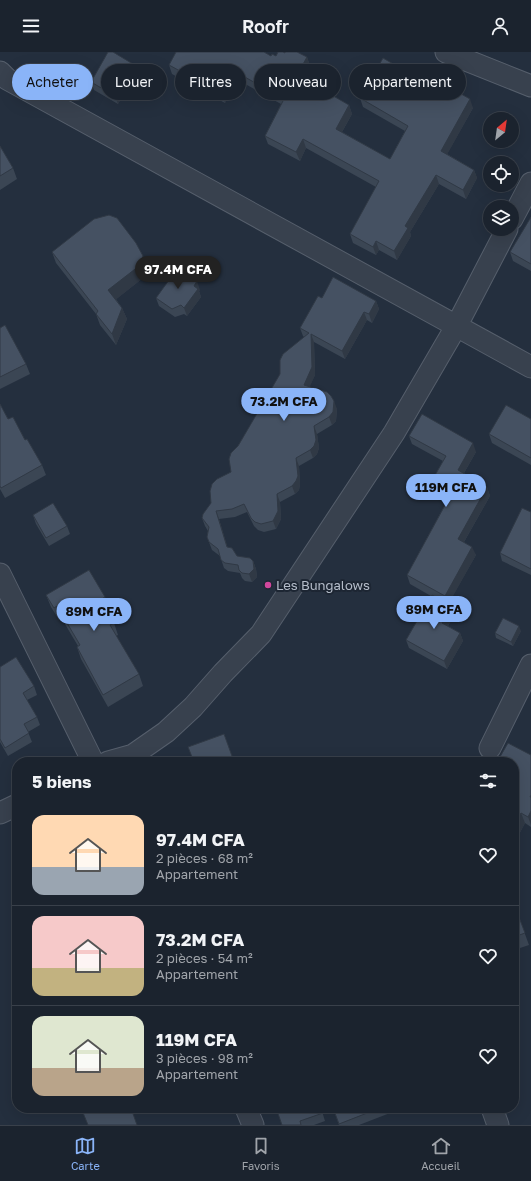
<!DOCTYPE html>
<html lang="fr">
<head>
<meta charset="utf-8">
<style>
  body { margin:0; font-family:"Golos Text",sans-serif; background:#242b36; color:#f1f3f6; height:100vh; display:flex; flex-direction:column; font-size:15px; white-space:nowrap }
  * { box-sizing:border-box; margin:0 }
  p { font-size:13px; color:#a0a4aa }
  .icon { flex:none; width:22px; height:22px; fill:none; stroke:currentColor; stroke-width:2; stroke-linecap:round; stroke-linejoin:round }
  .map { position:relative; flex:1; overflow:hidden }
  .details { position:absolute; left:12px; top:705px; width:507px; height:356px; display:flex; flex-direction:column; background:#1b232e; border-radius:16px; box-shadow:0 4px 16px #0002,0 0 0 1px #39404a }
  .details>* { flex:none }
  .hud { position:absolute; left:12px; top:12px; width:507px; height:36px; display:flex; gap:8px }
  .needle { width:26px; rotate:29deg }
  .controls { position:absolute; left:483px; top:60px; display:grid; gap:8px }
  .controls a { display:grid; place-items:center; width:36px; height:36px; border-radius:50%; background:#1b232e; box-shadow:0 4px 16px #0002,0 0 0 1px #39404a; font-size:20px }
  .price { position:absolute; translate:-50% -34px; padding:0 9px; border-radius:14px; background:#8ab4f8; color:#111; font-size:13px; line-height:26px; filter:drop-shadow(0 1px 2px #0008) }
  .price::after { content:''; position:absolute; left:50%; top:24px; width:12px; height:9px; margin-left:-6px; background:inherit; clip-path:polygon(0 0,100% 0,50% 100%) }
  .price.selected { background:#222; color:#fff }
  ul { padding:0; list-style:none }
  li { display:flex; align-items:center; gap:12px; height:100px; padding:0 20px }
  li+li { border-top:1px solid #39404a }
  li span { display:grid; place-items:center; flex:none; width:112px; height:80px; border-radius:12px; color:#555 }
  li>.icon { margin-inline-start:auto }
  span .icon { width:48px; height:48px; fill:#fffc; stroke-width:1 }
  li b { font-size:17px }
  h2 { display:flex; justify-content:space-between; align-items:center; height:48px; padding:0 20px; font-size:17px }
  .pill { padding:0 14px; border-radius:18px; background:#1b232e; box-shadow:0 4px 16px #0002,0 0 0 1px #39404a; font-size:14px; line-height:36px }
  .pill.selected { background:#8ab4f8; color:#111 }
  header { display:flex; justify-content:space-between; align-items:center; height:52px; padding:0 20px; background:#1b232e; font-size:18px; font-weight:600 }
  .menu { display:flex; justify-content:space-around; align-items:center; height:56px; border-top:1px solid #39404a; background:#1b232e; font-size:11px; color:#a0a4aa }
  .menu a { display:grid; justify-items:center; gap:2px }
  .menu .selected { color:#8ab4f8 }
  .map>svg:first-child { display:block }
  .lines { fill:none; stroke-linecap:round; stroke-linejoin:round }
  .street-casing { stroke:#565f6c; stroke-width:23 }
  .street { stroke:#38414e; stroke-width:21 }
  .wall { fill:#3b4654 }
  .shaded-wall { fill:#303945 }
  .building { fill:#455162; stroke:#303945 }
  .hotel-dot { fill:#d1479c; stroke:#1d2633; stroke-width:1.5 }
  .labels { text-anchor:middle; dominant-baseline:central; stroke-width:4; stroke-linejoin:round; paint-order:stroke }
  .poi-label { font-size:13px; fill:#b4bcc9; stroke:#1d2633; text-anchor:start }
</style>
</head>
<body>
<header><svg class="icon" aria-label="menu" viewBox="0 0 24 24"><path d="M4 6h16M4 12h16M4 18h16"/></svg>Roofr<svg class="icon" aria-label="person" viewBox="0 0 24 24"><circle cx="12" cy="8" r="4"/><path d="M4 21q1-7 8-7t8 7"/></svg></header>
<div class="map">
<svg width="531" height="1073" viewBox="0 0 531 1073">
  <rect width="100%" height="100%" fill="#242f3e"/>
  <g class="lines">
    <g class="street-casing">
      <path id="street" d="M 446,0 L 531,34
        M 0,20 L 7,27 L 531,315
        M 512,167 L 531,131
        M 0,522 L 93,710
        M 490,696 L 531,613
        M 108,710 L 133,703 L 166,680 L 193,655 L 223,621 L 261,582 L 394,381 L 457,273 L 507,177
        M 0,761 L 17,753
        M 246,1056 L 253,1073
        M 492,1056 L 498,1073"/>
    </g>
    <use href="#street" class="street"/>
  </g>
  <path class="wall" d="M 285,1 L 307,5 L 310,14 L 303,27 L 349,53 L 352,62 L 342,80 L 390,107 L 405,79 L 363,55 L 360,46 L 431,34 L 473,56 L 447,102 L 474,118 L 477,126 L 466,147 L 439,132 L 410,180 L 411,184 L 397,208 L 379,198 L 376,203 L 353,191 L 350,182 L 376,135 L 306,96 L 300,109 L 268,92 L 265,84 L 281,52 L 238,28 L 225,51 L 172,22 L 169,13 L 276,4 Z
    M 136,20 L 118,52 L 94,38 L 91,30 Z
    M 0,94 L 13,116 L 17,127 L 0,138 Z
    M 531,165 L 531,219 L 513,209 L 510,200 Z
    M 52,200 L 147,216 L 143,226 L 116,247 L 122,256 L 127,267 L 116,293 L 100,273 L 96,262 L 56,211 Z
    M 200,238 L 199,239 L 201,245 L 187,264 L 184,262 L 175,265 L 159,254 L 156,246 Z
    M 322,246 L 376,249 L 379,257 L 372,271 L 367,268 L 345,307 L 314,290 L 315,323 L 309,335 L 337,357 L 336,369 L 332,373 L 317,382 L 319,396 L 317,402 L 313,406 L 299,414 L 300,432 L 299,438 L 295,442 L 280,450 L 281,467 L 276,477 L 264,480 L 258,478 L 254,474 L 247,460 L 235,465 L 219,467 L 227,495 L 237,504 L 253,509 L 256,517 L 257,525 L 252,530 L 245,529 L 242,526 L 240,521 L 228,519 L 224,516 L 220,504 L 212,498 L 207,485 L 208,479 L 205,474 L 202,466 L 231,420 L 238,394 L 304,285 L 303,284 L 300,276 Z
    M 0,276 L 26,312 L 30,322 L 0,337 Z
    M 0,352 L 8,367 L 25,388 L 42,413 L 46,423 L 5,446 L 0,437 Z
    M 531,367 L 531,413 L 492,391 L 489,382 Z
    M 409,384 L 476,400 L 464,421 L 487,435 L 490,444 L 464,490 L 476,503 L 448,552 L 452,554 L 455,562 L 448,574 L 460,581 L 463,589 L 447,617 L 409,596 L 406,588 L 431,544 L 410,532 L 407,523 L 447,449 L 433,440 L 430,432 L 443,409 L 412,392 Z
    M 531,460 L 531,523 L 502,509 L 500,501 Z
    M 33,463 L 67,474 L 70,482 L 49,494 L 36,472 Z
    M 46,543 L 105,545 L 110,557 L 107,559 L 114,571 L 118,583 L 116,584 L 139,622 L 143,634 L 108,655 L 81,607 L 77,595 L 78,594 L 62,567 L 59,568 L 51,555 Z
    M 521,579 L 513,594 L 496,586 L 495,581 Z
    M 0,615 L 34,634 L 37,643 L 27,648 L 37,665 L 40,673 L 28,680 L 32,690 L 8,704 L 0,690 Z
    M 224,682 L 234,710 L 194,710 Z
    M 531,703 L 531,775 L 525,771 L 514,792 Z
    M 514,852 L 529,893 L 514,898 Z
    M 514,960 L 516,965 L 514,966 Z
    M 321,1056 L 325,1069 L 314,1073 L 282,1073 Z
    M 333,1056 L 403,1056 L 359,1073 L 339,1073 Z"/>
  <path class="shaded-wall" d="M 307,5 L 310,14 L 300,32 L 297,23 Z
    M 133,12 L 136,20 L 118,52 L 115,44 Z
    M 234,19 L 238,28 L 225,51 L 222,42 Z
    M 470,47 L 473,56 L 444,108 L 441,99 Z
    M 349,53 L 352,62 L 339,85 L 336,77 Z
    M 303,87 L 306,96 L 300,109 L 296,100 Z
    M 474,118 L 477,126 L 466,147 L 463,138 Z
    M 436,123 L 439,132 L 410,180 L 411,184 L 397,208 L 394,199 L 405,174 Z
    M 376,189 L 379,198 L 376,203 L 373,195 Z
    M 143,204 L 147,216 L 143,226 L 113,250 L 108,238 Z
    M 197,229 L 200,238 L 199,239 L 201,245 L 187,264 L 184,256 L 194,234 Z
    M 376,249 L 379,257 L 372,271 L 369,262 Z
    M 122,256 L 127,267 L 116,293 L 112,282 Z
    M 364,260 L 367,268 L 345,307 L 342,299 Z
    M 311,282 L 314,290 L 315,323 L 307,341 L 304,333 Z
    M 334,349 L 337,357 L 336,369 L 332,373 L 329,365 Z
    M 314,374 L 317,382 L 319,396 L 317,402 L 313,406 L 310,398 Z
    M 473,391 L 476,400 L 461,426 L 458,418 Z
    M 296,406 L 299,414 L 300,432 L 299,438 L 295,442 L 292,434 Z
    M 487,435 L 490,444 L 461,495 L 458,487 Z
    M 277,442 L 280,450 L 281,467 L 276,477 L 273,469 Z
    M 216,459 L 219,467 L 230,503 L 227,495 Z
    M 472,495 L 476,503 L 448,553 L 445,544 Z
    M 253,509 L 256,517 L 257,525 L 252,530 L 249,522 Z
    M 452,554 L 455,562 L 445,579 L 442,571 Z
    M 519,574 L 521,579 L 513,594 L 511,590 Z
    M 460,581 L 463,589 L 447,617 L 444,609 Z
    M 531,759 L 531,773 L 528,765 Z
    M 521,761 L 525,771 L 514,792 L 514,774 Z"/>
  <path class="building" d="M 108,0 L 113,0 L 133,12 L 115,44 L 91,30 Z
    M 176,0 L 264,0 L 271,4 L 272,2 L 276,4 L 278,0 L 283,0 L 285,1 L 285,0 L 297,0 L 307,5 L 297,23 L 349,53 L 336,77 L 390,107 L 408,74 L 360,46 L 383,6 L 431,34 L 435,27 L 470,47 L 441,99 L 474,118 L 463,138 L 436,123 L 405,174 L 408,176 L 394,199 L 376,189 L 373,195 L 350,182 L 379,129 L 303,87 L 296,100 L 265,84 L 284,47 L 234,19 L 222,42 L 169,13 Z
    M 0,94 L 13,116 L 0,124 Z
    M 109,163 L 117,166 L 136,191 L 143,204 L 139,214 L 108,238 L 122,256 L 112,282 L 96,262 L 98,259 L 52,200 L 94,167 Z
    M 531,165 L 531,212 L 510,200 Z
    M 177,217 L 192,224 L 197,229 L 194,234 L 198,237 L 184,256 L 181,253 L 172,257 L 156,246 Z
    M 333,225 L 376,249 L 369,262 L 364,260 L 342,299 L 311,282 L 312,315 L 304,333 L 327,340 L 331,344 L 334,349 L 333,360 L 329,365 L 314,374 L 316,388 L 314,394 L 310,398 L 296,406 L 298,424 L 296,429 L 292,434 L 277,442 L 278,459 L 273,469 L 261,472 L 255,470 L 251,466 L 244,452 L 232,457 L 216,459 L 227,495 L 232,496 L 237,504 L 250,506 L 253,509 L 254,517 L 249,522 L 242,521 L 239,518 L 238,513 L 225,511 L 221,508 L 218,497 L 209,490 L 207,485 L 209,475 L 202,466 L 203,462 L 211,451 L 210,439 L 212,432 L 217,427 L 231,420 L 229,407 L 231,401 L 238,394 L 280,322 L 280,308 L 283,302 L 309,281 L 300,276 L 318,244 L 322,246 Z
    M 5,273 L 26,312 L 0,325 L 0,276 Z
    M 0,352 L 8,367 L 13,365 L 25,388 L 27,387 L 42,413 L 1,436 L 0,434 Z
    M 506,353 L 531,367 L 531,406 L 489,382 Z
    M 422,362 L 473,391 L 458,418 L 487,435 L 458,487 L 472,495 L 445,544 L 407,523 L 450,444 L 430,432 L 446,404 L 409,384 Z
    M 53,451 L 67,474 L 46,486 L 33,463 Z
    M 522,456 L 531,460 L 531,517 L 500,501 Z
    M 89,518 L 105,545 L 100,548 L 114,571 L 110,573 L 139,622 L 103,643 L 77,595 L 80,593 L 57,554 L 54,556 L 46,543 Z
    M 432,543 L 452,554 L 442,571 L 460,581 L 444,609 L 406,588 Z
    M 503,566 L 519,574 L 511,590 L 495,581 Z
    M 16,605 L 34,634 L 23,641 L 37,665 L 24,672 L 29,681 L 5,696 L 0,687 L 0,615 Z
    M 224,682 L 232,704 L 217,710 L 194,710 L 188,695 Z
    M 508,691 L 531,703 L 531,743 L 530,745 L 531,745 L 531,759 L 528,765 L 521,761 L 514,774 L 514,710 L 497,710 Z
    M 271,705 L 273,710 L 258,710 Z
    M 514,852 L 525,881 L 514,885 Z
    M 81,1056 L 131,1056 L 137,1073 L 88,1073 Z
    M 276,1056 L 321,1056 L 323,1061 L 300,1069 L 301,1073 L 282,1073 Z
    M 333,1056 L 380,1056 L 339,1072 Z"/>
  <circle class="hotel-dot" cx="268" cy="533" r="4"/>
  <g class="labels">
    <g class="poi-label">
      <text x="276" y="533">Les Bungalows</text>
    </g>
  </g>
</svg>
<div class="controls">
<a><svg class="needle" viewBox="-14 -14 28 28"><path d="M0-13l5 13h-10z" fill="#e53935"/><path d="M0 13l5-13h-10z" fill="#a0a4aa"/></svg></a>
<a><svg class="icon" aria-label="locate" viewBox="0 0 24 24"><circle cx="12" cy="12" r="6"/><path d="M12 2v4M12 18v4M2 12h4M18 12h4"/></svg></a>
<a><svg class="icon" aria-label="layers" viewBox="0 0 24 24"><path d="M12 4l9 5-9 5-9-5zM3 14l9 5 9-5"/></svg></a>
</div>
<b class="price selected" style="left:178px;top:238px">97.4M CFA</b>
<b class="price" style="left:284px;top:370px">73.2M CFA</b>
<b class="price" style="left:446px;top:456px">119M CFA</b>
<b class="price" style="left:434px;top:578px">89M CFA</b>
<b class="price" style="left:94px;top:580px">89M CFA</b>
<div class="hud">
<a class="pill selected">Acheter</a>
<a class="pill">Louer</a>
<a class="pill">Filtres</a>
<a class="pill">Nouveau</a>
<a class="pill">Appartement</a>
</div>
<section class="details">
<h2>5 biens<svg class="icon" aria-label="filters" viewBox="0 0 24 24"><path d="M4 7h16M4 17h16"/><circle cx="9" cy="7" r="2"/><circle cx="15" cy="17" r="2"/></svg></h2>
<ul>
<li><span style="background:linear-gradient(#ffd9b3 65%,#9aa5b1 0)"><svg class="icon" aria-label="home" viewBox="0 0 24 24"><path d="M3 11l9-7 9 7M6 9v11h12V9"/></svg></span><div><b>97.4M CFA</b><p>2 pièces · 68 m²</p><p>Appartement</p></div><svg class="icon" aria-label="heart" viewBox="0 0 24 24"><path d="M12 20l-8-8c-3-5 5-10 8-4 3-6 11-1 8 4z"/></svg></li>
<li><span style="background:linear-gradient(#f6c9c9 65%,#c2b280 0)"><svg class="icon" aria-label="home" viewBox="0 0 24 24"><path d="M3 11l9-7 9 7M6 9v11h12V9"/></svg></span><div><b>73.2M CFA</b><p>2 pièces · 54 m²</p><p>Appartement</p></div><svg class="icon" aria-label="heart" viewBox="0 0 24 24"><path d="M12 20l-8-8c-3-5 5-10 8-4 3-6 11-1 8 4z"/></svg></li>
<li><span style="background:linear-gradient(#dfe7d0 65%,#b9a48a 0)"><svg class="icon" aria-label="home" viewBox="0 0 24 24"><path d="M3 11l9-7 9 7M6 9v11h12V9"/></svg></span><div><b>119M CFA</b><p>3 pièces · 98 m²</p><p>Appartement</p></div><svg class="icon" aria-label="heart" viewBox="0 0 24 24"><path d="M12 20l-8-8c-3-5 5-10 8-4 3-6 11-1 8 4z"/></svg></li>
</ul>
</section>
</div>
<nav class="menu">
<a class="selected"><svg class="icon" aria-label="map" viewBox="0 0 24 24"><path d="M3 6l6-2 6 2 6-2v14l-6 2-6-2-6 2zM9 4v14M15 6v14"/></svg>Carte</a>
<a><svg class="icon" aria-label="saved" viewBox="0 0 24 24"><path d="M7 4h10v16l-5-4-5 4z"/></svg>Favoris</a>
<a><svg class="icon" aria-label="home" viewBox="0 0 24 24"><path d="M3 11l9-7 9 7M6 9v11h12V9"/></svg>Accueil</a>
</nav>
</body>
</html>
